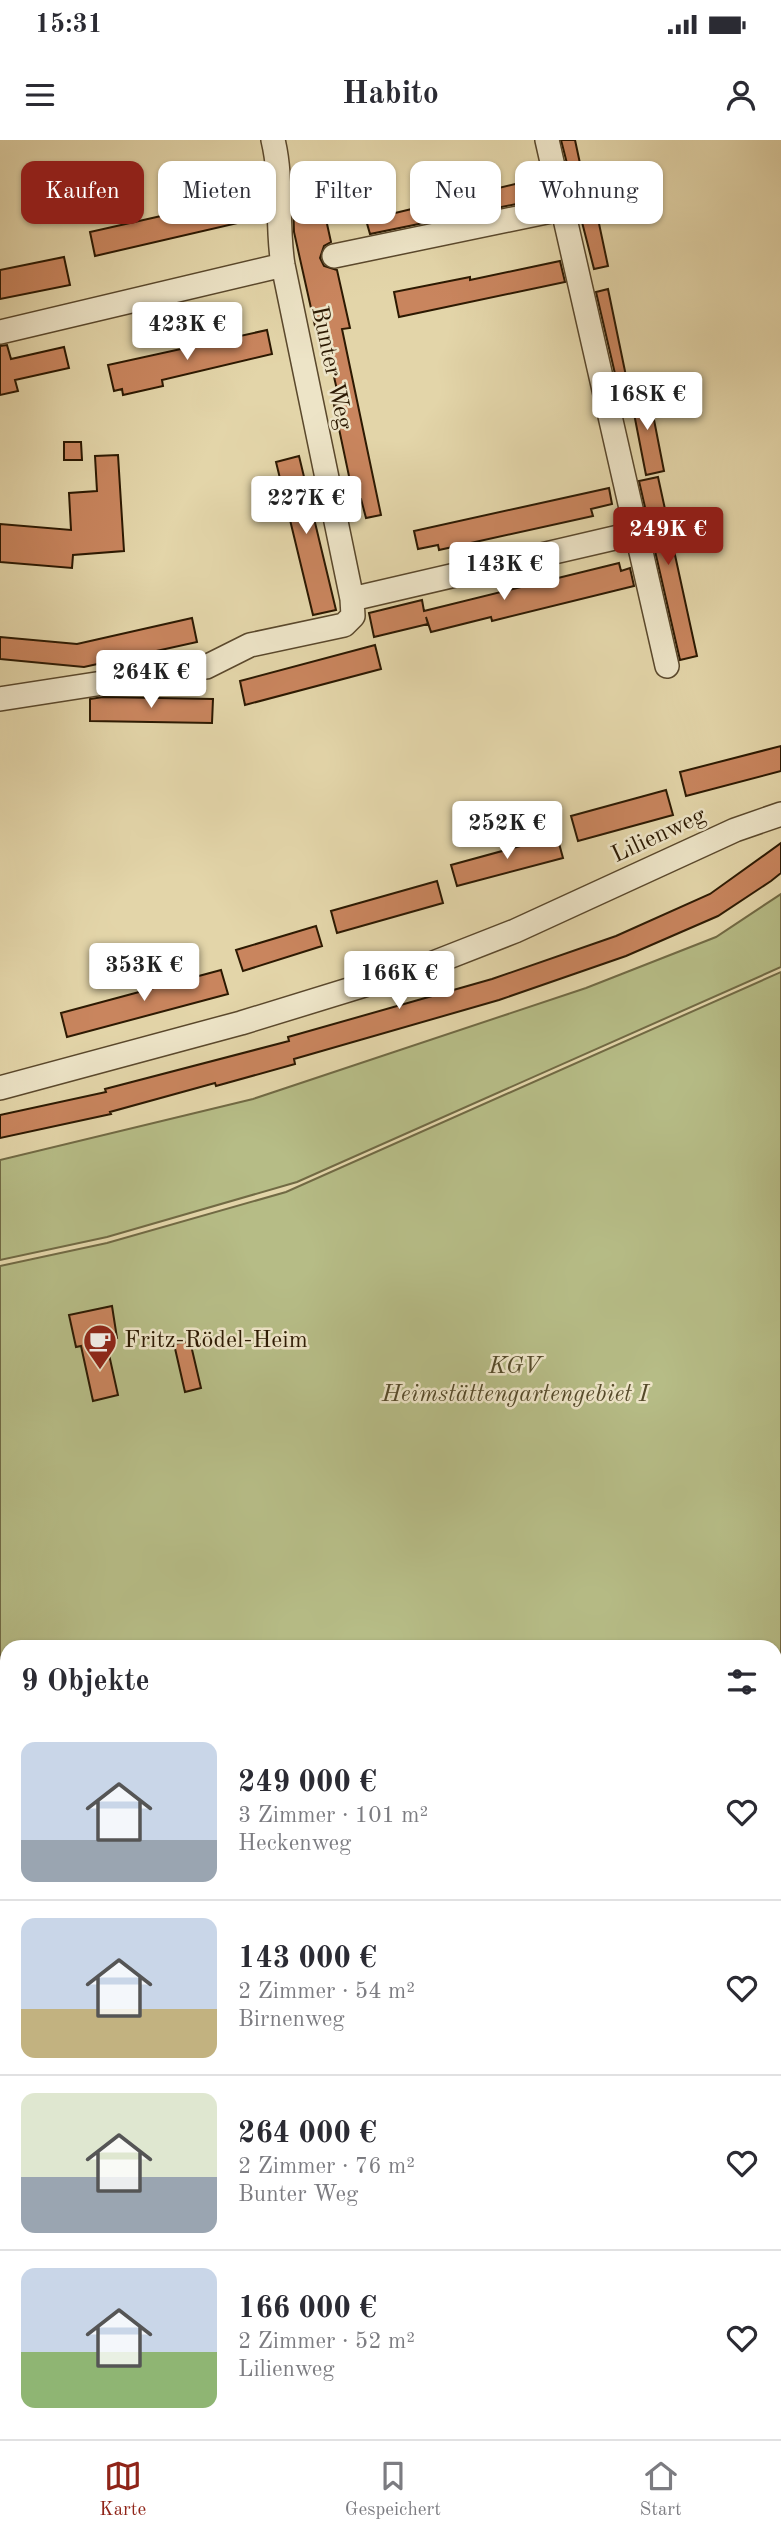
<!DOCTYPE html>
<html lang="de">
<head>
<meta charset="utf-8">
<style>
  body { margin:0; font-family:"Old Standard TT",serif; background:#f2f2f3; color:#2b2b33; height:100vh; display:flex; flex-direction:column; font-size:26px; white-space:nowrap }
  * { box-sizing:border-box; margin:0 }
  p { font-size:23px; color:#7c7c81 }
  .icon { flex:none; width:38px; height:38px; fill:none; stroke:currentColor; stroke-width:2; stroke-linecap:round; stroke-linejoin:round }
  .map { position:relative; flex:1; overflow:hidden }
  .sheet { position:absolute; left:0px; top:1500px; width:782px; height:800px; display:flex; flex-direction:column; background:#fff; border-radius:21px 21px 0 0; box-shadow:0 2px 5px #0004 }
  .sheet>* { flex:none }
  .banner { position:absolute; left:21px; top:21px; width:740px; height:63px; display:flex; gap:14px }
  .price { position:absolute; translate:-50% -60px; padding:0 16px; border-radius:7px; background:#fff; color:#222; font-size:23px; line-height:46px; filter:drop-shadow(0 2px 4px #0008) }
  .price::after { content:''; position:absolute; left:50%; top:42px; width:21px; height:16px; margin-left:-10px; background:inherit; clip-path:polygon(0 0,100% 0,50% 100%) }
  .price.on { background:#8f2418; color:#fff }
  ul { padding:0; list-style:none }
  li { display:flex; align-items:center; gap:21px; height:175px; padding:0 21px }
  li+li { border-top:2px solid #e1e1e2 }
  li span { display:grid; place-items:center; flex:none; width:196px; height:140px; border-radius:14px; color:#555 }
  li>.icon { margin-inline-start:auto }
  span .icon { width:84px; height:84px; fill:#fffc; stroke-width:1 }
  li b { font-size:30px }
  h2 { display:flex; justify-content:space-between; align-items:center; height:84px; padding:0 21px; font-size:30px }
  .tag { padding:0 24px; border-radius:14px; background:#fff; box-shadow:0 2px 5px #0004; font-size:24px; line-height:63px }
  .tag.on { background:#8f2418; color:#fff }
  .status { display:flex; justify-content:space-between; align-items:center; height:49px; padding:0 35px; background:#fff; direction:ltr }
  .status svg { height:19px; fill:currentColor }
  header { display:flex; justify-content:space-between; align-items:center; height:91px; padding:0 21px; background:#fff; font-size:32px; font-weight:700 }
  .tabs { display:flex; justify-content:space-around; align-items:center; height:98px; border-top:2px solid #e1e1e2; background:#fff; font-size:19px; color:#7c7c81 }
  .tabs a { display:grid; justify-items:center; gap:4px }
  .tabs .on { color:#8f2418 }
  .map>svg:first-child { display:block }
  .green { fill:#b6bc86; stroke:#716a44; stroke-width:2 }
  .lines { fill:none; stroke-linecap:round; stroke-linejoin:round }
  .stream { stroke:#6c7962; stroke-width:6 }
  .building { fill:#c9855e; stroke:#2c1902; stroke-width:2 }
  .street-casing { stroke:#5a482c; stroke-width:26 }
  .highway-casing { stroke:#2c1902; stroke-width:42 }
  .street { stroke:#ede4c7; stroke-width:23 }
  .highway { stroke:#e2ba74; stroke-width:38 }
  .labels { text-anchor:middle; dominant-baseline:central; stroke-width:5; stroke-linejoin:round; paint-order:stroke }
  .street-label { font-size:24px; fill:#2c1902; stroke:#ede4c7 }
  .poi-label { font-size:24px; fill:#2c1902; stroke:#ede4c7; text-anchor:start }
  .park-label { font-size:24px; font-style:italic; fill:#554a2a; stroke:#ede4c7 }
</style>
</head>
<body>
<div class="status"><b>15:31</b><svg viewBox="0 0 49 12"><path d="M0 12V9h3v3zM5 12V6h3v6zM10 12V3h3v9zM15 12V0h3v12zM26 1h20v11H26zM47 4h2v5h-2z"/></svg></div>
<header><svg class="icon" aria-label="menu" viewBox="0 0 24 24"><path d="M4 6h16M4 12h16M4 18h16"/></svg>Habito<svg class="icon" aria-label="person" viewBox="0 0 24 24"><circle cx="12" cy="8" r="4"/><path d="M4 21q1-7 8-7t8 7"/></svg></header>
<div class="map">
<svg width="781" height="2299" viewBox="0 0 781 2299">
  <rect width="100%" height="100%" fill="#e3d5a9"/>
  <filter id="stains"><feTurbulence type="fractalNoise" baseFrequency=".00286" numOctaves="4"/><feColorMatrix values="0 0 0 0 .2 0 0 0 0 .09 0 0 0 0 .02 0 0 0 .5 -.17"/></filter>
  <radialGradient id="worn" r=".72"><stop offset=".6" stop-color="#630" stop-opacity="0"/><stop offset="1" stop-color="#630" stop-opacity=".3"/></radialGradient>
  <path class="green" d="M 781,754 L 781,827 L 297,1042 L 107,1097 L 0,1120 L 0,1020 L 253,959 L 586,848 L 716,797 Z
    M 781,832 L 781,1536 L 775,1539 L 775,1507 L 7,1507 L 7,2122 L 0,2119 L 0,1126 L 107,1103 L 286,1052 Z
    M 781,1711 L 781,1837 L 775,1838 L 775,1722 Z
    M 781,1898 L 781,1973 L 775,1974 L 775,1899 Z
    M 775,2006 L 781,2009 L 781,2299 L 665,2299 L 650,2293 L 775,2292 Z
    M 148,2292 L 195,2293 L 203,2299 L 142,2299 Z
    M 582,2293 L 583,2299 L 389,2299 L 388,2293 Z"/>
  <g class="lines">
    <path class="stream" d="M 775,1984 L 781,1987
      M 134,2299 L 140,2292"/>
  </g>
  <path class="building" d="M 561,0 L 575,0 L 581,28 L 587,27 L 608,126 L 594,129 Z
    M 536,39 L 541,59 L 370,94 L 366,80 Z
    M 320,52 L 331,102 L 324,106 L 320,118 L 324,126 L 337,130 L 350,188 L 342,189 L 381,375 L 366,378 L 361,359 L 354,360 L 334,265 L 340,263 L 324,193 L 317,195 L 294,92 L 293,58 Z
    M 250,56 L 255,79 L 95,116 L 90,92 Z
    M 64,117 L 70,145 L 0,159 L 0,130 Z
    M 560,121 L 565,142 L 399,177 L 394,152 L 470,137 L 470,140 Z
    M 608,149 L 626,236 L 616,238 L 596,152 Z
    M 267,190 L 272,214 L 162,240 L 163,246 L 123,255 L 122,249 L 114,251 L 108,225 Z
    M 7,205 L 11,219 L 64,207 L 69,228 L 15,240 L 18,251 L 0,255 L 0,206 Z
    M 648,249 L 664,331 L 646,335 L 630,253 Z
    M 64,302 L 81,302 L 82,320 L 64,320 Z
    M 118,315 L 124,411 L 73,415 L 72,428 L 0,422 L 0,384 L 71,390 L 69,353 L 97,351 L 95,316 Z
    M 299,316 L 336,470 L 313,475 L 276,322 Z
    M 658,337 L 697,516 L 680,520 L 639,341 Z
    M 609,348 L 612,364 L 591,369 L 593,376 L 439,410 L 438,405 L 418,409 L 414,391 Z
    M 619,423 L 621,431 L 630,428 L 634,446 L 492,481 L 491,477 L 431,492 L 426,477 L 428,484 L 374,497 L 369,473 L 422,460 L 424,471 Z
    M 192,478 L 197,502 L 84,527 L 0,519 L 0,497 L 77,504 Z
    M 375,505 L 381,529 L 245,565 L 240,541 Z
    M 103,557 L 213,559 L 212,583 L 90,581 L 90,559 Z
    M 781,606 L 781,631 L 686,656 L 680,632 Z
    M 666,650 L 673,675 L 578,701 L 571,676 Z
    M 557,696 L 563,718 L 457,746 L 451,725 Z
    M 781,703 L 781,733 L 771,741 L 718,776 L 626,816 L 499,860 L 294,919 L 295,924 L 216,946 L 215,943 L 110,972 L 111,974 L 0,998 L 0,975 L 106,952 L 105,949 L 289,901 L 288,897 L 492,839 L 616,796 L 710,754 Z
    M 437,741 L 443,763 L 337,793 L 331,771 Z
    M 316,786 L 322,806 L 243,831 L 236,810 Z
    M 221,830 L 228,854 L 67,897 L 61,873 Z
    M 112,1166 L 117,1198 L 106,1201 L 118,1255 L 93,1261 L 81,1206 L 76,1207 L 69,1175 Z
    M 190,1201 L 201,1248 L 185,1252 L 174,1204 Z"/>
  <g class="lines">
    <g class="street-casing">
      <path id="street" d="M 547,0 L 667,526
        M 334,116 L 561,69
        M 0,192 L 283,125
        M 352,459 L 636,393
        M 0,559 L 206,527 L 250,505 L 344,485 L 353,476 L 352,459 L 283,125 C 276,83 283,41 273,0
        M 0,948 L 241,883 L 423,827 L 515,791 L 735,690 L 781,674
        M 0,2033 L 7,2031
        M 628,2292 L 642,2299"/>
    </g>
    <g class="highway-casing">
      <path id="highway" d="M 775,1700 L 781,1690
        M 775,1850 L 781,1849
        M 775,1880 L 781,1880
        M 26,2299 L 31,2292
        M 64,2299 L 69,2292"/>
    </g>
    <use href="#street" class="street"/>
    <use href="#highway" class="highway"/>
  </g>
  <defs>
    <g id="cafe-pin" transform="scale(1.75)"><path d="M0 17L-7.5 6A9.5 9.5 0 1 1 7.5 6Z" fill="#8f2418" stroke="#ede4c7"/><path d="M-5.5-4.5H6V0H3Q3 3.5 0 3.5H-2.5Q-5.5 3.5-5.5 0ZM3-3.2v2h1.7v-2ZM-6 4.5H4V6H-6Z" fill="#fff"/></g>
  </defs>
  <g fill-rule="evenodd">
    <use href="#cafe-pin" x="100" y="1201"/>
  </g>
  <g class="labels">
    <g class="street-label">
      <text transform="translate(331 228) rotate(78)">Bunter Weg</text>
      <text transform="translate(659 696) rotate(-25)">Lilienweg</text>
    </g>
    <g class="poi-label">
      <text x="124" y="1201">Fritz-Rödel-Heim</text>
    </g>
    <g class="park-label">
      <text x="515" y="1227">KGV<tspan x="515" dy="28">Heimstättengartengebiet I</tspan></text>
    </g>
  </g>
  <rect width="100%" height="100%" filter="url(#stains)"/>
  <rect width="100%" height="100%" fill="url(#worn)"/>
</svg>
<b class="price" style="left:187px;top:222px">423K €</b>
<b class="price" style="left:647px;top:292px">168K €</b>
<b class="price" style="left:306px;top:396px">227K €</b>
<b class="price on" style="left:668px;top:427px">249K €</b>
<b class="price" style="left:504px;top:462px">143K €</b>
<b class="price" style="left:151px;top:570px">264K €</b>
<b class="price" style="left:507px;top:721px">252K €</b>
<b class="price" style="left:144px;top:863px">353K €</b>
<b class="price" style="left:399px;top:871px">166K €</b>
<div class="banner">
<a class="tag on">Kaufen</a>
<a class="tag">Mieten</a>
<a class="tag">Filter</a>
<a class="tag">Neu</a>
<a class="tag">Wohnung</a>
</div>
<section class="sheet">
<h2>9 Objekte<svg class="icon" aria-label="filters" viewBox="0 0 24 24"><path d="M4 7h16M4 17h16"/><circle cx="9" cy="7" r="2"/><circle cx="15" cy="17" r="2"/></svg></h2>
<ul>
<li><span style="background:linear-gradient(#c9d6e8 70%,#9aa5b1 0)"><svg class="icon" aria-label="home" viewBox="0 0 24 24"><path d="M3 11l9-7 9 7M6 9v11h12V9"/></svg></span><div><b>249 000 €</b><p>3 Zimmer · 101 m²</p><p>Heckenweg</p></div><svg class="icon" aria-label="heart" viewBox="0 0 24 24"><path d="M12 20l-8-8c-3-5 5-10 8-4 3-6 11-1 8 4z"/></svg></li>
<li><span style="background:linear-gradient(#c9d6e8 65%,#c2b280 0)"><svg class="icon" aria-label="home" viewBox="0 0 24 24"><path d="M3 11l9-7 9 7M6 9v11h12V9"/></svg></span><div><b>143 000 €</b><p>2 Zimmer · 54 m²</p><p>Birnenweg</p></div><svg class="icon" aria-label="heart" viewBox="0 0 24 24"><path d="M12 20l-8-8c-3-5 5-10 8-4 3-6 11-1 8 4z"/></svg></li>
<li><span style="background:linear-gradient(#dfe7d0 60%,#9aa5b1 0)"><svg class="icon" aria-label="home" viewBox="0 0 24 24"><path d="M3 11l9-7 9 7M6 9v11h12V9"/></svg></span><div><b>264 000 €</b><p>2 Zimmer · 76 m²</p><p>Bunter Weg</p></div><svg class="icon" aria-label="heart" viewBox="0 0 24 24"><path d="M12 20l-8-8c-3-5 5-10 8-4 3-6 11-1 8 4z"/></svg></li>
<li><span style="background:linear-gradient(#c9d6e8 60%,#8fb573 0)"><svg class="icon" aria-label="home" viewBox="0 0 24 24"><path d="M3 11l9-7 9 7M6 9v11h12V9"/></svg></span><div><b>166 000 €</b><p>2 Zimmer · 52 m²</p><p>Lilienweg</p></div><svg class="icon" aria-label="heart" viewBox="0 0 24 24"><path d="M12 20l-8-8c-3-5 5-10 8-4 3-6 11-1 8 4z"/></svg></li>
</ul>
</section>
</div>
<nav class="tabs">
<a class="on"><svg class="icon" aria-label="map" viewBox="0 0 24 24"><path d="M3 6l6-2 6 2 6-2v14l-6 2-6-2-6 2zM9 4v14M15 6v14"/></svg>Karte</a>
<a><svg class="icon" aria-label="saved" viewBox="0 0 24 24"><path d="M7 4h10v16l-5-4-5 4z"/></svg>Gespeichert</a>
<a><svg class="icon" aria-label="home" viewBox="0 0 24 24"><path d="M3 11l9-7 9 7M6 9v11h12V9"/></svg>Start</a>
</nav>
</body>
</html>
